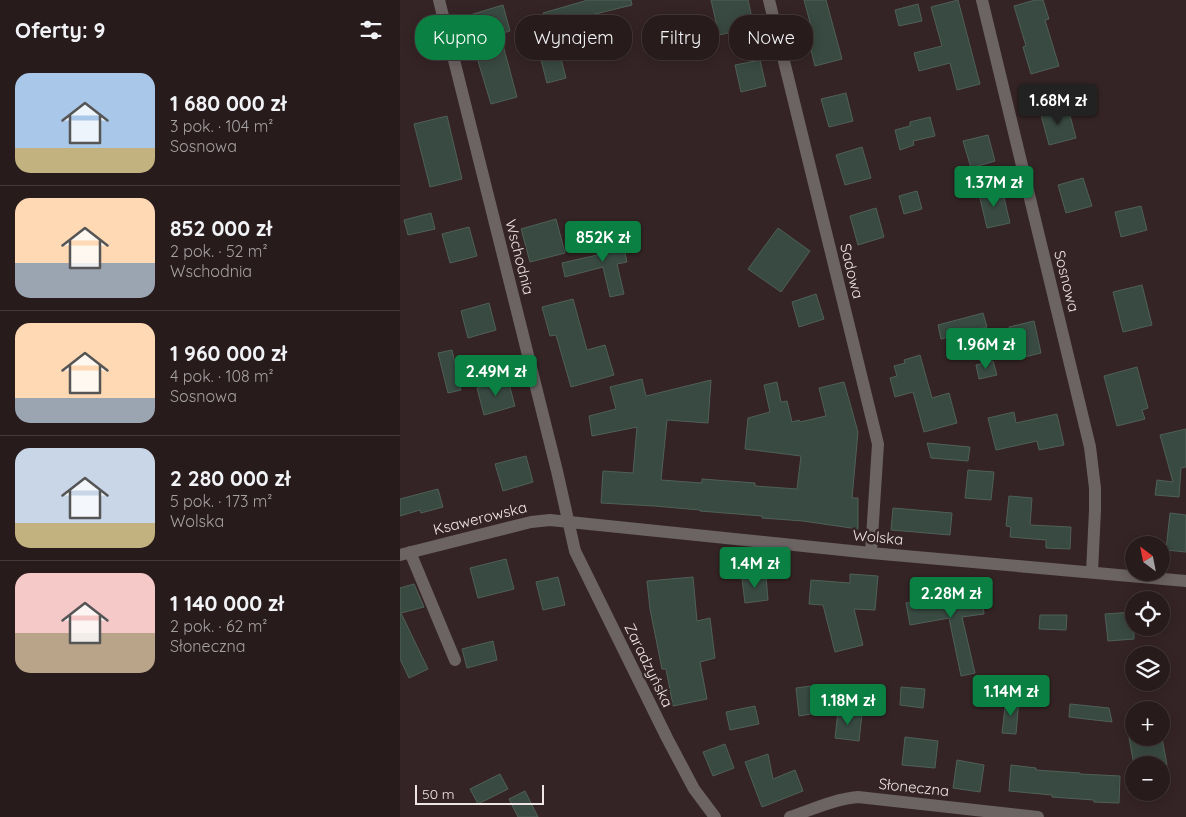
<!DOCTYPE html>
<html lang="pl">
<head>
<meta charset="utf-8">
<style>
  body { margin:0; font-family:Quicksand,sans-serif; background:#302425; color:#f1f3f6; height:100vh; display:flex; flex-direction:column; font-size:19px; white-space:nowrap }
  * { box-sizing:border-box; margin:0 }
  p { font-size:16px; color:#a5a1a3 }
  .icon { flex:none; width:28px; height:28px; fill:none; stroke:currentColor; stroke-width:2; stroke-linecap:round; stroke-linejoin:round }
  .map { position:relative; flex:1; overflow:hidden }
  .panel { display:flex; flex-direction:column; background:#281b1c; width:400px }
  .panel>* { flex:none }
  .guide { position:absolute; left:15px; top:15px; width:475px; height:45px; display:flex; gap:10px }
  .needle { width:32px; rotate:328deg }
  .tools { position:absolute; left:725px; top:536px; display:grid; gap:10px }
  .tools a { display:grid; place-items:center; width:45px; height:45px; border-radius:50%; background:#281b1c; box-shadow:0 2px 12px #0003,0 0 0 1px #44393b; font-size:25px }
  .scale { position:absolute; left:15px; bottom:12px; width:129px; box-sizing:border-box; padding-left:5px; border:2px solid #f0e5e5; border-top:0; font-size:14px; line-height:18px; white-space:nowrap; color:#f0e5e5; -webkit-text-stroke:4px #352425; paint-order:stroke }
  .price { position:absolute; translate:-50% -42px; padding:0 11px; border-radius:5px; background:#0b8043; color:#fff; font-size:16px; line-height:32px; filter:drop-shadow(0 1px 2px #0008) }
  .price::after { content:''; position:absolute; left:50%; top:30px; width:15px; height:11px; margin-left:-8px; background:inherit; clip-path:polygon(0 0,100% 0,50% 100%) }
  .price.active { background:#222; color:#fff }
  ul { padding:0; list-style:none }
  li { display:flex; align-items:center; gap:15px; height:125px; padding:0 15px }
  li+li { border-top:1px solid #44393b }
  li span { display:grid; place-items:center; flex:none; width:140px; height:100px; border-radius:15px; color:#555 }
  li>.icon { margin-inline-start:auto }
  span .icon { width:60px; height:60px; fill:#fffc; stroke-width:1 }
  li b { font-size:21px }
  h2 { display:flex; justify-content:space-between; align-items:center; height:60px; padding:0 15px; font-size:21px }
  .pill { padding:0 18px; border-radius:20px; background:#281b1c; box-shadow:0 2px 12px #0003,0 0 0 1px #44393b; font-size:18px; line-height:45px }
  .pill.active { background:#0b8043; color:#fff }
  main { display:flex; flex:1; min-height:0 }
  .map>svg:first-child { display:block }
  .building { fill:#394a42; stroke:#4f6058 }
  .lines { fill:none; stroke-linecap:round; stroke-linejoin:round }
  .minor { stroke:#6c6363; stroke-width:12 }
  .labels { text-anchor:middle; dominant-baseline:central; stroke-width:5; stroke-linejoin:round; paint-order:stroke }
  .street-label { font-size:15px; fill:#f0e5e5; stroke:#352425 }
</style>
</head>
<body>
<main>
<section class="panel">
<h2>Oferty: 9<svg class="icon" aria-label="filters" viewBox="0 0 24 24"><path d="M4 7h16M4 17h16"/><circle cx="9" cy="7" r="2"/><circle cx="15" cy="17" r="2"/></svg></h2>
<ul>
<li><span style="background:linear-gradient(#a9c7e8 75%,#c2b280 0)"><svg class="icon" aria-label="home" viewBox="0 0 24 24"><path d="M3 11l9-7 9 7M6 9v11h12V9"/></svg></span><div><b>1 680 000 zł</b><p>3 pok. · 104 m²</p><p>Sosnowa</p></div></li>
<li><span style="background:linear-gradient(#ffd9b3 65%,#9aa5b1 0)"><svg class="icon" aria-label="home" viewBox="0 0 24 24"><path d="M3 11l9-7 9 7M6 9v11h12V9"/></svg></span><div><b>852 000 zł</b><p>2 pok. · 52 m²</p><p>Wschodnia</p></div></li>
<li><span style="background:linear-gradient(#ffd9b3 75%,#9aa5b1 0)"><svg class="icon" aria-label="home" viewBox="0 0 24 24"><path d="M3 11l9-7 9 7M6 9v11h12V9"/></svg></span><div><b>1 960 000 zł</b><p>4 pok. · 108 m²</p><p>Sosnowa</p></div></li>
<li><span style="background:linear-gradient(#c9d6e8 75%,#c2b280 0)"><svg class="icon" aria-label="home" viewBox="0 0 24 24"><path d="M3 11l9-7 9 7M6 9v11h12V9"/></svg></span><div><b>2 280 000 zł</b><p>5 pok. · 173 m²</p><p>Wolska</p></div></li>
<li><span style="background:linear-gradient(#f6c9c9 60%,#b9a48a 0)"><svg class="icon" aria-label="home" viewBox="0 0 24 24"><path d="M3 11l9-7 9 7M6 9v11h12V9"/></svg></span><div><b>1 140 000 zł</b><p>2 pok. · 62 m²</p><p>Słoneczna</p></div></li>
</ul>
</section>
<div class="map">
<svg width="786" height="817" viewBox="0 0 786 817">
  <rect width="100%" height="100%" fill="#352425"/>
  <path class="building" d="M 188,0 L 231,0 L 232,5 L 171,20 L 173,26 L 148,33 L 143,13 Z
    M 311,0 L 348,0 L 354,27 L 319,35 Z
    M 404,0 L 426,0 L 442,59 L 415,66 L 408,38 L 414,37 Z
    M 558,0 L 580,84 L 557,90 L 550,63 L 519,71 L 514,53 L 542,46 L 531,7 Z
    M 635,0 L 643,0 L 649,19 L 645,20 L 659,66 L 631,74 L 623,47 L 626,46 L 614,6 Z
    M 518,4 L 522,21 L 499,26 L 495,10 Z
    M 103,5 L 110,31 L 100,34 L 117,97 L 91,104 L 78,61 L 82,60 L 70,15 Z
    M 159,51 L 166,78 L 147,83 L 140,56 Z
    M 360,60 L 366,86 L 341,92 L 335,65 Z
    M 446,93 L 453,121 L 429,127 L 421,99 Z
    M 668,108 L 676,138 L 649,145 L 641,115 Z
    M 47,116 L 62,179 L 30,187 L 14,124 Z
    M 530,117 L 535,136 L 513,141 L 514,145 L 500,150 L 495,130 L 510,126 L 510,122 Z
    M 588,135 L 595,161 L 571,168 L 563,141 Z
    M 462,147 L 471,178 L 445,185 L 436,155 Z
    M 683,178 L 692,206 L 666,213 L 658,185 Z
    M 602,189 L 610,223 L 587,228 L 579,194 Z
    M 517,191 L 522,209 L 504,214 L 499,196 Z
    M 741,206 L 747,230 L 721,237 L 715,212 Z
    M 476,208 L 484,237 L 458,245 L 450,216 Z
    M 31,213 L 35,229 L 8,235 L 4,220 Z
    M 156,219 L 165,253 L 130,262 L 121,229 Z
    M 69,227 L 77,256 L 50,263 L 42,234 Z
    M 378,228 L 410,251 L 381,292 L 348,269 Z
    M 220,231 L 227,262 L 217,264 L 224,294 L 210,297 L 203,267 L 165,277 L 162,263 L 206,253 L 202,235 Z
    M 742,285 L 752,325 L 723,332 L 713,292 Z
    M 416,294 L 424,319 L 399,327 L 392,302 Z
    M 173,299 L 187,350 L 205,345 L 214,375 L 171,387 L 156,335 L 150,336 L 142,307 Z
    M 89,303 L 96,330 L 68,338 L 61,311 Z
    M 583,313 L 587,327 L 541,339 L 538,325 Z
    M 634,321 L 641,353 L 616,359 L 609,327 Z
    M 52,350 L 61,390 L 48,393 L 38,353 Z
    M 520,355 L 532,398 L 549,393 L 557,423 L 524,432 L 513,392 L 495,397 L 490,378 L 497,376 L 494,366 L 505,363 L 504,360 Z
    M 593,361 L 597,375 L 579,379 L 576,365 Z
    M 737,367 L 748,408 L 742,410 L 745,419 L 717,426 L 704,376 Z
    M 242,379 L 246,396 L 311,380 L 308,423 L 267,420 L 261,480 L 302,483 L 302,479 L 355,483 L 355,486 L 397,489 L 401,456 L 345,449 L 348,418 L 370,412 L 364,385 L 377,382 L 381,402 L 387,401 L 392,422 L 399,420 L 400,422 L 426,416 L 419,388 L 444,382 L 458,432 L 452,498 L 458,498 L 458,529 L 403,521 L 362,518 L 362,516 L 300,511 L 300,510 L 254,506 L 201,503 L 203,471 L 233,473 L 237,427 L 192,436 L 189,416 L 216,409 L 210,387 Z
    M 108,380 L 115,406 L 84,415 L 77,388 Z
    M 614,412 L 616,423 L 657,414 L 664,445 L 639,450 L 637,441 L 596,450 L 588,418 Z
    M 786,429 L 786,467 L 781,468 L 779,497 L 755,495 L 757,480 L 773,482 L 760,435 Z
    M 527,443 L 570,447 L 568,461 L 531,458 Z
    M 126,456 L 133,482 L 103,491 L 95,464 Z
    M 568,470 L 594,472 L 591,500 L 565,498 Z
    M 38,489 L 43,507 L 21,513 L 20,510 L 0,516 L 0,499 Z
    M 609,496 L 632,498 L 630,525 L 671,527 L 670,549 L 646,548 L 646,540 L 610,537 L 611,527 L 606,526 Z
    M 493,508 L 552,513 L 550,535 L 491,530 Z
    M 770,513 L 786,515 L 786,552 L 766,550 Z
    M 106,559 L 114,589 L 78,598 L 70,568 Z
    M 450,574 L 478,576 L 475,610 L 454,609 L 463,645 L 435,652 L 423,605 L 409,604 L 411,580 L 450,583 Z
    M 366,576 L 368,600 L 345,603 L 342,579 Z
    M 158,577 L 165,605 L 143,610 L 136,582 Z
    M 293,577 L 297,621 L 310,618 L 315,658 L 300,662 L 307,699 L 273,706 L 266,669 L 262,669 L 250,609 L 247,581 Z
    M 14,584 L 24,607 L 1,613 L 28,669 L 9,678 L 0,659 L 0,588 Z
    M 581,589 L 584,614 L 562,617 L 575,673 L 561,676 L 549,618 L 510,625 L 506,603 L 544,596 L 544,593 Z
    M 734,612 L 734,639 L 708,641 L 705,614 Z
    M 640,615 L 667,615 L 666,630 L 639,629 Z
    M 93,641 L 97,660 L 67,668 L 62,649 Z
    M 419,685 L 423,712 L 399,716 L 396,688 Z
    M 501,687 L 525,689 L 523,708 L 500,705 Z
    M 606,699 L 619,700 L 616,734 L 602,733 Z
    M 670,704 L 709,708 L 712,722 L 669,717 Z
    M 355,706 L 359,724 L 330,730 L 326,712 Z
    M 438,711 L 462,714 L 459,741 L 435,738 Z
    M 505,737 L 538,741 L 535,768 L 502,765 Z
    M 729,738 L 762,738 L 767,765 L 734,765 Z
    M 325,744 L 334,768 L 313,776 L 303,752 Z
    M 368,754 L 373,779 L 395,770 L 403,791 L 362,807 L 345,762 Z
    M 557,760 L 584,765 L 580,792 L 553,788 Z
    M 611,765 L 636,768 L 636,770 L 680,773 L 680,774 L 720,776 L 719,803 L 694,802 L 694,800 L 652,797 L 652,795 L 609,791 Z
    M 100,774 L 108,789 L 78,804 L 70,789 Z
    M 125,791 L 138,817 L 118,817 L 109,799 Z"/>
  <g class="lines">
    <path class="minor" d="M 39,0 L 157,471 L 175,551 L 267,738 L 294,789 L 315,817
      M 369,0 L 478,444 L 471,553
      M 582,0 L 690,447 L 695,488 L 695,510 L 692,572
      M 10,552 L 55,660
      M 0,555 L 131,522 L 150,520 L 471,553 L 786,581
      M 390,817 C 413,809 435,799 458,797 L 638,817"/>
  </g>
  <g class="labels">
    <g class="street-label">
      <text transform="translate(120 257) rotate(76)">Wschodnia</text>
      <text transform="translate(452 271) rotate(76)">Sadowa</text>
      <text transform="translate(667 281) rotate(76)">Sosnowa</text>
      <text transform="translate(80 518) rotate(-14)">Ksawerowska</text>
      <text transform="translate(478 537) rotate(5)">Wolska</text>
      <text transform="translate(249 665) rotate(64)">Zaradzyńska</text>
      <text transform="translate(514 787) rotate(6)">Słoneczna</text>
    </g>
  </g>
</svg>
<div class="tools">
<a><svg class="needle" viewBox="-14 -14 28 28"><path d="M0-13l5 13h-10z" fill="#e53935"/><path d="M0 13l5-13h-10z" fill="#a5a1a3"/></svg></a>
<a><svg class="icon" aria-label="locate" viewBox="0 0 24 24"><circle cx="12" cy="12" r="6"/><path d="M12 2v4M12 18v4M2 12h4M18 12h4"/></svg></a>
<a><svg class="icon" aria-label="layers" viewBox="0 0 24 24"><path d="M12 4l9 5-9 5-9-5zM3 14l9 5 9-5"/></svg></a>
<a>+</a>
<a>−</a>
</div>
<div class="scale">50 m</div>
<b class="price active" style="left:658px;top:126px">1.68M zł</b>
<b class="price" style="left:594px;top:208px">1.37M zł</b>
<b class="price" style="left:203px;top:263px">852K zł</b>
<b class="price" style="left:586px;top:370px">1.96M zł</b>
<b class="price" style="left:96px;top:397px">2.49M zł</b>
<b class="price" style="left:355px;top:589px">1.4M zł</b>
<b class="price" style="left:551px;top:619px">2.28M zł</b>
<b class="price" style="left:611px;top:717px">1.14M zł</b>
<b class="price" style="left:448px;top:726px">1.18M zł</b>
<div class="guide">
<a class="pill active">Kupno</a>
<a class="pill">Wynajem</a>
<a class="pill">Filtry</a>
<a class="pill">Nowe</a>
</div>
</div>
</main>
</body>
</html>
